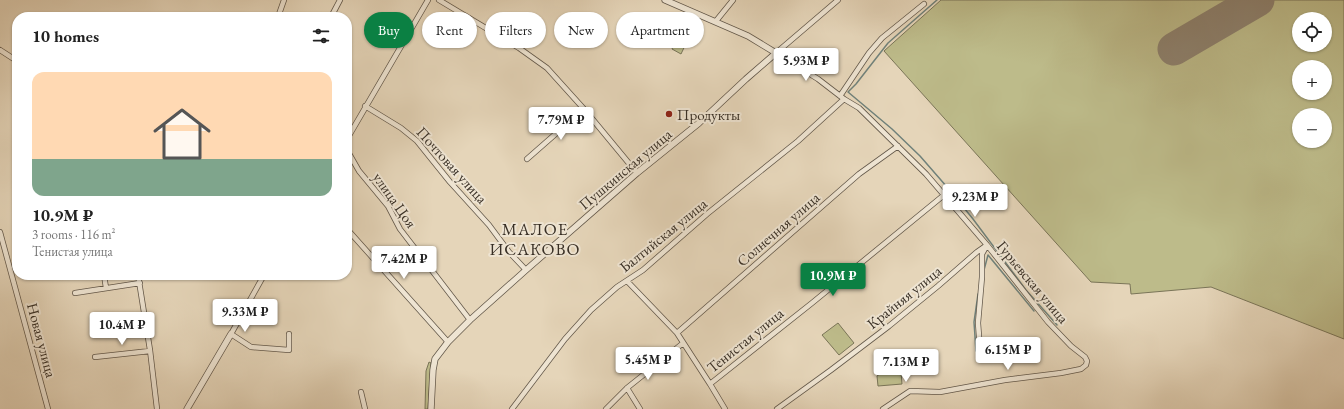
<!DOCTYPE html>
<html lang="en">
<head>
<meta charset="utf-8">
<style>
  body { margin:0; font-family:"EB Garamond",serif; background:#f2f2f2; color:#222; height:100vh; display:flex; flex-direction:column; font-size:15px; white-space:nowrap }
  * { box-sizing:border-box; margin:0 }
  p { font-size:13px; color:#767676 }
  .icon { flex:none; width:22px; height:22px; fill:none; stroke:currentColor; stroke-width:2; stroke-linecap:round; stroke-linejoin:round }
  .map { position:relative; flex:1; overflow:hidden }
  .details { position:absolute; left:12px; top:12px; width:340px; height:268px; display:flex; flex-direction:column; background:#fff; border-radius:16px; box-shadow:0 1px 3px #0004 }
  .details>* { flex:none }
  .top-card { position:absolute; left:364px; top:12px; width:380px; height:36px; display:flex; gap:8px }
  .controls { position:absolute; left:1292px; top:12px; display:grid; gap:8px }
  .controls a { display:grid; place-items:center; width:40px; height:40px; border-radius:50%; background:#fff; box-shadow:0 1px 3px #0004; font-size:20px }
  .price { position:absolute; translate:-50% -34px; padding:0 9px; border-radius:4px; background:#fff; color:#222; font-size:13px; line-height:26px; filter:drop-shadow(0 1px 2px #0008) }
  .price::after { content:''; position:absolute; left:50%; top:24px; width:12px; height:9px; margin-left:-6px; background:inherit; clip-path:polygon(0 0,100% 0,50% 100%) }
  .price.on { background:#0b8043; color:#fff }
  ul { padding:0; list-style:none }
  li { display:grid; align-content:center; gap:8px; height:212px; padding:0 20px }
  li+li { border-top:1px solid #e0e0e0 }
  li span { display:grid; place-items:center; height:124px; border-radius:12px; color:#555 }
  li>.icon { margin-inline-start:auto }
  span .icon { width:72px; height:72px; fill:#fffc; stroke-width:1 }
  li b { font-size:17px }
  h2 { display:flex; justify-content:space-between; align-items:center; height:48px; padding:0 20px; font-size:17px }
  .pill { padding:0 14px; border-radius:18px; background:#fff; box-shadow:0 1px 3px #0004; font-size:14px; line-height:36px }
  .pill.on { background:#0b8043; color:#fff }
  .map>svg:first-child { display:block }
  .green { fill:#bdbb8a; stroke:#7a7558; fill-rule:evenodd }
  .lines { fill:none; stroke-linecap:round; stroke-linejoin:round }
  .stream { stroke:#70817a; stroke-width:1.5 }
  .runway { stroke:#8e826f; stroke-width:33 }
  .minor-casing { stroke:#63584a; stroke-width:6 }
  .tertiary-casing { stroke:#63584a; stroke-width:7 }
  .minor { stroke:#eee4d2; stroke-width:4.5 }
  .tertiary { stroke:#eee4d2; stroke-width:5.5 }
  .poi-dot { fill:#8f2418; stroke:#eee4d2; stroke-width:1.5 }
  .labels { text-anchor:middle; dominant-baseline:central; stroke-width:4; stroke-linejoin:round; paint-order:stroke }
  .poi-label { font-size:15px; fill:#382f25; stroke:#eee4d2; text-anchor:start }
  .street-label { font-size:15px; fill:#382f25; stroke:#eee4d2 }
  .quarter-label { font-size:17px; letter-spacing:1px; fill:#382f25; stroke:#eee4d2 }
</style>
</head>
<body>
<div class="map">
<svg width="1344" height="409" viewBox="0 0 1344 409">
  <rect width="100%" height="100%" fill="#e5d5b9"/>
  <filter id="stains"><feTurbulence type="fractalNoise" baseFrequency=".005" numOctaves="4"/><feColorMatrix values="0 0 0 0 .2 0 0 0 0 .09 0 0 0 0 .02 0 0 0 .5 -.17"/></filter>
  <radialGradient id="worn" r=".72"><stop offset=".6" stop-color="#630" stop-opacity="0"/><stop offset="1" stop-color="#630" stop-opacity=".3"/></radialGradient>
  <path class="green" d="M 941,0 L 1249,0 L 1171,45 L 1175,53 L 1267,0 L 1344,0 L 1344,339 L 1211,287 L 1131,294 L 1130,284 L 1091,282 L 884,51 ZM 1299,19 L 1325,19 L 1325,45 L 1299,45 ZM 1299,67 L 1325,67 L 1325,93 L 1299,93 ZM 1299,115 L 1325,115 L 1325,141 L 1299,141 Z
    M 680,30 L 690,35 L 681,54 L 672,49 Z
    M 838,323 L 854,343 L 839,355 L 822,335 Z
    M 900,360 L 902,384 L 878,386 L 877,376 L 897,361 Z
    M 429,362 L 431,363 L 428,409 L 425,409 L 426,371 Z"/>
  <g class="lines">
    <path class="stream" d="M 937,0 L 888,43 L 856,84 L 848,92 L 892,129 L 920,156 L 947,187 L 973,219 L 1026,290 L 1057,325
      M 984,270 L 988,255 L 1034,311
      M 976,351 L 974,322 L 978,294"/>
    <path class="runway" d="M 1174,49 L 1258,0"/>
    <g class="minor-casing">
      <path id="minor" d="M 439,0 L 519,48 L 547,68 L 584,109 L 637,173
        M 838,0 L 776,53 L 818,79 L 844,99
        M 211,17 L 217,15 L 219,17
        M 278,17 L 284,0
        M 331,17 L 340,0
        M 716,21 L 733,0
        M 0,50 L 17,61
        M 840,96 L 869,53 L 882,38 L 924,4
        M 365,106 L 401,128 L 417,141 L 450,182 L 489,225 L 509,252 L 526,270
        M 347,139 L 428,0
        M 347,150 L 359,171 L 388,206 L 400,229 L 470,320
        M 527,159 L 584,109
        M 347,229 L 448,342
        M 0,232 L 48,409
        M 104,275 L 106,288
        M 138,275 L 150,350 L 157,409
        M 264,275 L 231,334 L 251,347 L 289,350 L 289,334
        M 627,281 L 677,333 L 710,384 L 725,409
        M 75,293 L 140,283
        M 677,333 L 859,174 L 898,146
        M 980,349 L 978,323 L 982,277 L 982,254 L 986,247
        M 95,357 L 150,351
        M 710,384 L 812,303 L 944,195
        M 627,388 L 640,409
        M 361,392 L 365,409
        M 512,409 L 565,339 L 591,310 L 617,287 L 643,270 L 707,214 L 798,141 L 844,99 L 859,108 L 926,174 L 987,245 L 1048,322 L 1071,346 L 1085,357 L 1087,361 L 1086,365 L 1081,369 L 1061,373 L 1005,380 L 940,392 L 910,391 L 883,409
        M 606,409 L 627,388 L 682,344
        M 777,409 L 831,370 L 889,326 L 938,286 L 977,252 L 987,245"/>
    </g>
    <g class="tertiary-casing">
      <path id="tertiary" d="M 187,409 L 231,334
        M 431,409 L 433,370 L 435,359 L 448,342 L 470,320 L 526,270 L 637,173 L 699,123 L 746,79 L 776,53 L 748,36 L 665,0"/>
    </g>
    <use href="#minor" class="minor"/>
    <use href="#tertiary" class="tertiary"/>
  </g>
  <circle class="poi-dot" cx="669" cy="114" r="4"/>
  <g class="labels">
    <g class="poi-label">
      <text x="677" y="114">Продукты</text>
    </g>
    <g class="street-label">
      <text transform="translate(452 165) rotate(48)">Почтовая улица</text>
      <text transform="translate(625 169) rotate(-40)">Пушкинская улица</text>
      <text transform="translate(395 200) rotate(55)">улица Цоя</text>
      <text transform="translate(778 229) rotate(-41)">Солнечная улица</text>
      <text transform="translate(663 235) rotate(-39)">Балтийская улица</text>
      <text transform="translate(1033 282) rotate(50)">Гурьевская улица</text>
      <text transform="translate(904 297) rotate(-39)">Крайняя улица</text>
      <text transform="translate(42 340) rotate(75)">Новая улица</text>
      <text transform="translate(745 340) rotate(-39)">Тенистая улица</text>
    </g>
    <g class="quarter-label">
      <text x="535" y="229">МАЛОЕ<tspan x="535" dy="20">ИСАКОВО</tspan></text>
    </g>
  </g>
  <rect width="100%" height="100%" filter="url(#stains)"/>
  <rect width="100%" height="100%" fill="url(#worn)"/>
</svg>
<div class="controls">
<a><svg class="icon" aria-label="locate" viewBox="0 0 24 24"><circle cx="12" cy="12" r="6"/><path d="M12 2v4M12 18v4M2 12h4M18 12h4"/></svg></a>
<a>+</a>
<a>−</a>
</div>
<b class="price" style="left:806px;top:82px">5.93M ₽</b>
<b class="price" style="left:561px;top:141px">7.79M ₽</b>
<b class="price" style="left:975px;top:218px">9.23M ₽</b>
<b class="price" style="left:404px;top:280px">7.42M ₽</b>
<b class="price on" style="left:833px;top:297px">10.9M ₽</b>
<b class="price" style="left:245px;top:333px">9.33M ₽</b>
<b class="price" style="left:122px;top:346px">10.4M ₽</b>
<b class="price" style="left:1008px;top:371px">6.15M ₽</b>
<b class="price" style="left:648px;top:381px">5.45M ₽</b>
<b class="price" style="left:906px;top:383px">7.13M ₽</b>
<div class="top-card">
<a class="pill on">Buy</a>
<a class="pill">Rent</a>
<a class="pill">Filters</a>
<a class="pill">New</a>
<a class="pill">Apartment</a>
</div>
<section class="details">
<h2>10 homes<svg class="icon" aria-label="filters" viewBox="0 0 24 24"><path d="M4 7h16M4 17h16"/><circle cx="9" cy="7" r="2"/><circle cx="15" cy="17" r="2"/></svg></h2>
<ul>
<li><span style="background:linear-gradient(#ffd9b3 70%,#7fa58c 0)"><svg class="icon" aria-label="home" viewBox="0 0 24 24"><path d="M3 11l9-7 9 7M6 9v11h12V9"/></svg></span><div><b>10.9M ₽</b><p>3 rooms · 116 m²</p><p>Тенистая улица</p></div></li>
</ul>
</section>
</div>
</body>
</html>
